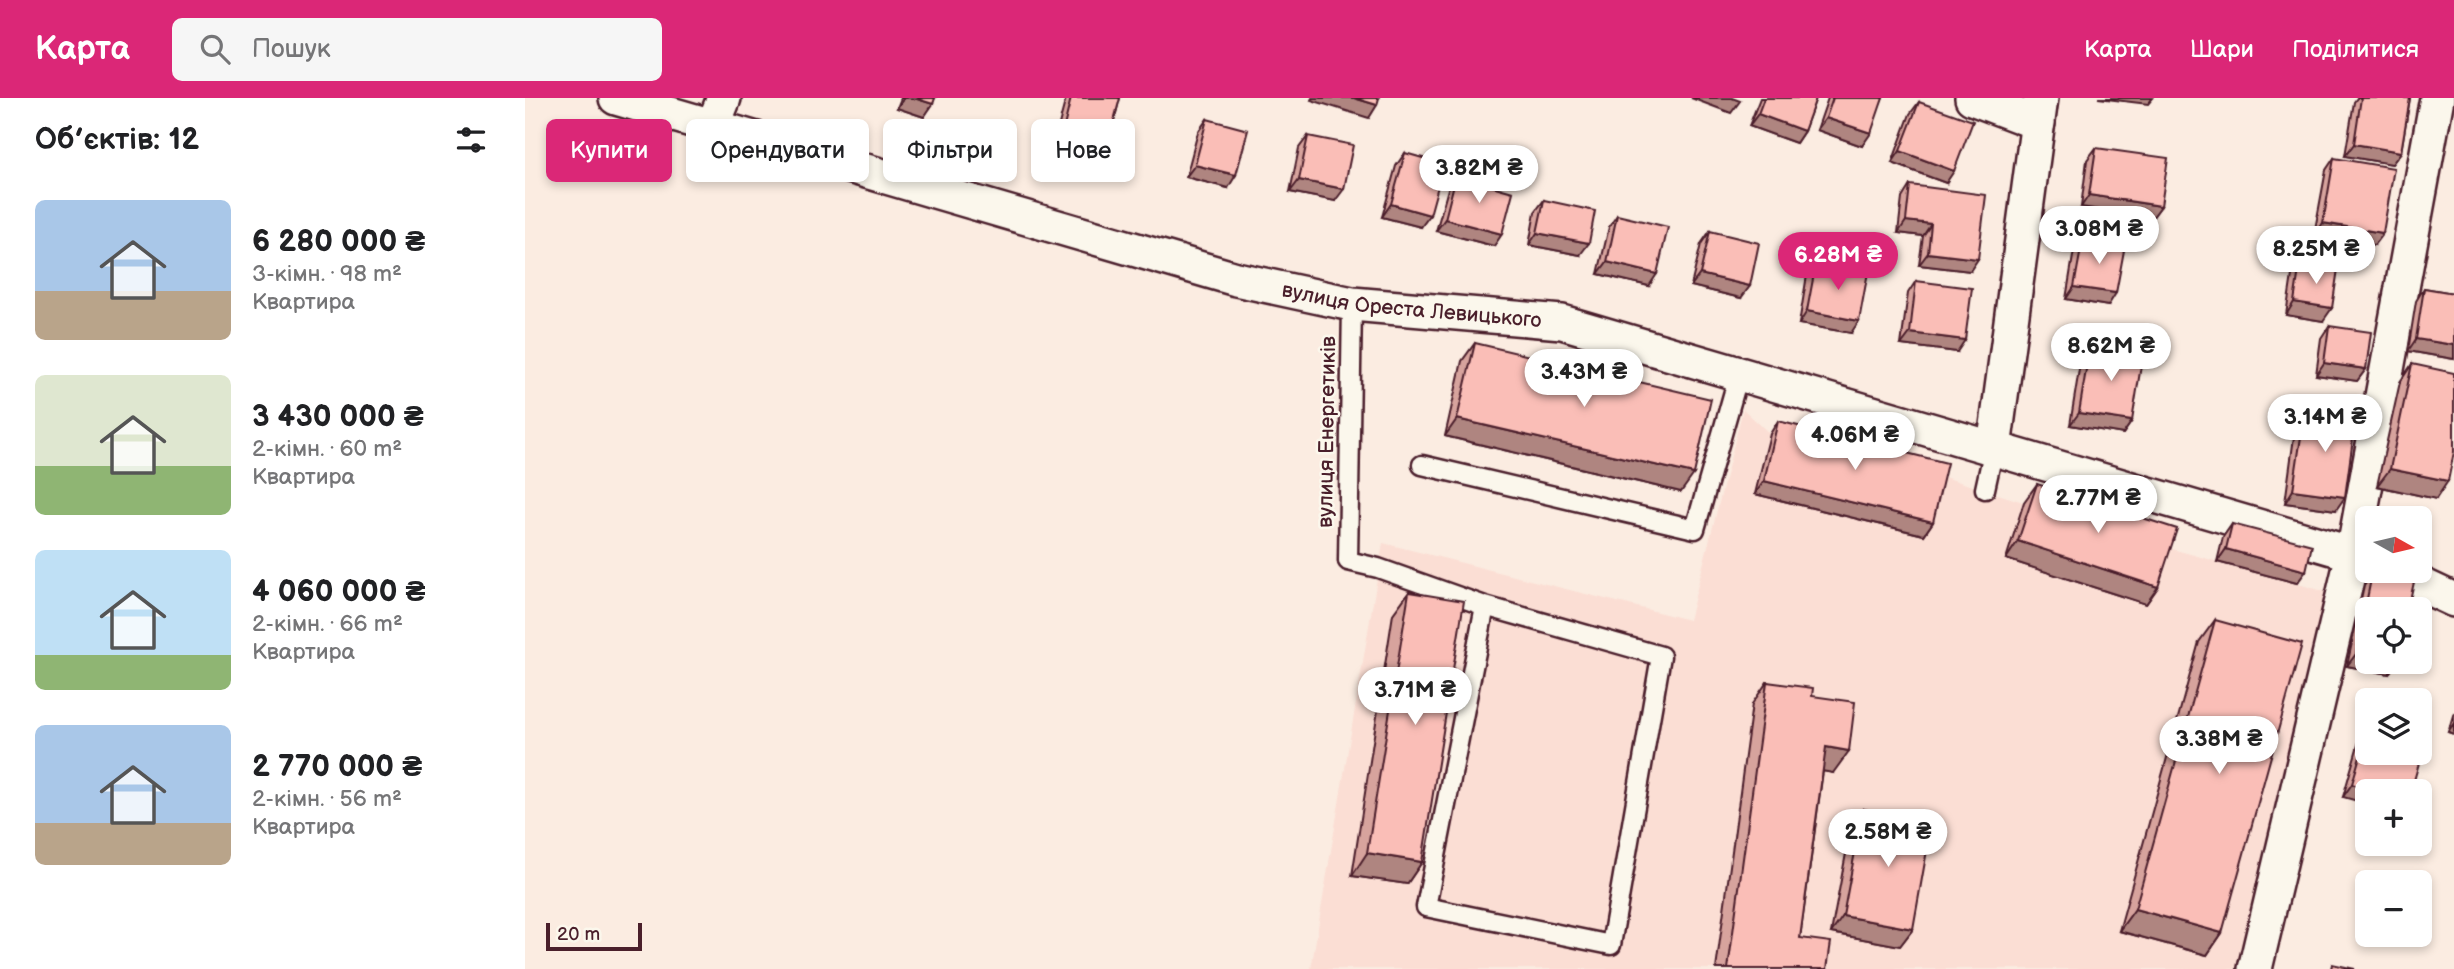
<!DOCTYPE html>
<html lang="uk">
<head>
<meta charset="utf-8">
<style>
  body { margin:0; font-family:"Balsamiq Sans",sans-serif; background:#f6f6f6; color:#202124; height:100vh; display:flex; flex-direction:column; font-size:26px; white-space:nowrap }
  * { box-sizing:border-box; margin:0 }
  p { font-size:23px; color:#757577 }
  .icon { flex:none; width:38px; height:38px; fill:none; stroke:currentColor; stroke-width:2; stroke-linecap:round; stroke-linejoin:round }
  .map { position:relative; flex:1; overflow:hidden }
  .details { display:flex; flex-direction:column; background:#fff; width:525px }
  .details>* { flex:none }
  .top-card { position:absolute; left:21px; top:21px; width:665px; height:63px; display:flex; gap:14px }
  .needle { width:46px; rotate:98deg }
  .fabs { position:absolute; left:1830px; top:408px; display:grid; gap:14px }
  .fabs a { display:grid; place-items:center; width:77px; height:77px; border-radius:10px; background:#fff; box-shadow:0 4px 10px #0003; font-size:35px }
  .scale { position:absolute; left:21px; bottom:18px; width:96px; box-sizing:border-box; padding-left:7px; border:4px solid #4a1f2b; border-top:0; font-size:19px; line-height:24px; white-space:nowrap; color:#4a1f2b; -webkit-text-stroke:5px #fbf7ec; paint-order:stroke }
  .price { position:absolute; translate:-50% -60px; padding:0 16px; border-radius:24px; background:#fff; color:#222; font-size:23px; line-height:46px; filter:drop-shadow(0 2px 4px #0008) }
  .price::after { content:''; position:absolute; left:50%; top:42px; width:21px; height:16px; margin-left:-10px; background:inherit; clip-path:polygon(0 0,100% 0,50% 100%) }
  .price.active { background:#db2777; color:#fff }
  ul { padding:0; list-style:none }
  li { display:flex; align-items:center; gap:21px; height:175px; padding:0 35px }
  li span { display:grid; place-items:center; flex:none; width:196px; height:140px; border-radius:10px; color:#555 }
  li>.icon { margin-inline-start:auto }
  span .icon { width:84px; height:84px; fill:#fffc; stroke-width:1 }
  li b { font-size:30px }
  h2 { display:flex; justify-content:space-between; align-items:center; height:84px; padding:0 35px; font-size:30px }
  .chip { padding:0 24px; border-radius:10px; background:#fff; box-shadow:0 4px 10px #0003; font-size:24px; line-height:63px }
  .chip.active { background:#db2777; color:#fff }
  header { display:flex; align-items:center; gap:42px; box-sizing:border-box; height:98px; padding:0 35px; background:#db2777; color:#fff }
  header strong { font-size:33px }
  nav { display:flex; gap:38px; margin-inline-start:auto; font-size:24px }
  .search { width:490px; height:63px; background:#f6f6f6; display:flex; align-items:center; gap:18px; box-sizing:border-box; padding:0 24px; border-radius:10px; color:#757577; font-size:26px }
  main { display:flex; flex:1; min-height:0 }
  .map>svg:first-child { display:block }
  .built { fill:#fbded4 }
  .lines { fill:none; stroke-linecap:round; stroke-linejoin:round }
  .service-casing { stroke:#4a1f2b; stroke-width:23 }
  .minor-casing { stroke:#4a1f2b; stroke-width:38 }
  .service { stroke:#fbf7ec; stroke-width:18 }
  .minor { stroke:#fbf7ec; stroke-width:33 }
  .wall { fill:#d7a39d; stroke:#4a1f2b; stroke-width:2 }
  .shaded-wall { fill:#af8580; stroke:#4a1f2b; stroke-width:2 }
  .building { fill:#fabeb7; stroke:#4a1f2b; stroke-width:2 }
  .labels { text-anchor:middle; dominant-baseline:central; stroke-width:5; stroke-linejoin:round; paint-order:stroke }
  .street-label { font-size:21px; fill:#4a1f2b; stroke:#fbf7ec }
</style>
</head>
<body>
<header>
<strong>Карта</strong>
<div class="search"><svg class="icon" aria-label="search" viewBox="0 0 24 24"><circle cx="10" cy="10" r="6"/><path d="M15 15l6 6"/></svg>Пошук</div>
<nav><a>Карта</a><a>Шари</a><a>Поділитися</a></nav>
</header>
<main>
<section class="details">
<h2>Об’єктів: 12<svg class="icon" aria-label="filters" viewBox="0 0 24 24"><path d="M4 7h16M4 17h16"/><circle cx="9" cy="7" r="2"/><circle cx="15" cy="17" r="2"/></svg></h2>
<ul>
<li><span style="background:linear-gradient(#a9c7e8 65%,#b9a48a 0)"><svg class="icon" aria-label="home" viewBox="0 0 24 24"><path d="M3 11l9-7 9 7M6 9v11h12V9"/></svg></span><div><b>6 280 000 ₴</b><p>3-кімн. · 98 m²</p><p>Квартира</p></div></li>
<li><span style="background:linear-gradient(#dfe7d0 65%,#8fb573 0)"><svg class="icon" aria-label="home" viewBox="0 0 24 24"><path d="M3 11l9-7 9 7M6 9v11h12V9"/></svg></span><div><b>3 430 000 ₴</b><p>2-кімн. · 60 m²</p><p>Квартира</p></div></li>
<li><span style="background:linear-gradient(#bfe0f5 75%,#8fb573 0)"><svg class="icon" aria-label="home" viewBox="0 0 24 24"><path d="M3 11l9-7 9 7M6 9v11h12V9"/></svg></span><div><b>4 060 000 ₴</b><p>2-кімн. · 66 m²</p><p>Квартира</p></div></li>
<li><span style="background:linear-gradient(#a9c7e8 70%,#b9a48a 0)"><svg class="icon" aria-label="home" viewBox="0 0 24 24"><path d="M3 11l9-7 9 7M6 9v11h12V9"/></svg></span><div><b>2 770 000 ₴</b><p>2-кімн. · 56 m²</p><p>Квартира</p></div></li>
</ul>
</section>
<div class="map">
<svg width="1929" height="871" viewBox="0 0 1929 871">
  <rect width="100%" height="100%" fill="#fbece1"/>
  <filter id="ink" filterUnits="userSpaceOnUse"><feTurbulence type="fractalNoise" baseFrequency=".0143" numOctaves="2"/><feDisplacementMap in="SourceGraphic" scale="14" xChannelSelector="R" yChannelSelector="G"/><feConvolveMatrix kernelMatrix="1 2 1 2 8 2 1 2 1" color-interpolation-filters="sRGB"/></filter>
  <g filter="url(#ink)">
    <path class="built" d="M 1218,311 L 1245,336 L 1413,377 L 1640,449 L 1802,494 L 1712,871 L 786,871 L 858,445 L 1164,522 Z"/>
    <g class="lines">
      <g class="service-casing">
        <path id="service" d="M 827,206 L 823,463 L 853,470 L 960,508
          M 897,367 L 1170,431 L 1214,276
          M 1460,391 L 1469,350
          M 960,508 L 1136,558 L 1086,847 L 901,809 Z"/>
      </g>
      <g class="minor-casing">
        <g id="minor">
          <path id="s1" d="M 91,0 L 711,181 L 827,206 L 1037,224 L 1828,456 L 1843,462"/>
          <path d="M 1447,0 L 1513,25"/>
          <path d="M 187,30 L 199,0"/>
          <path d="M 1469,350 L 1516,0"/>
          <path d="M 1865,472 L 1929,502"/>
          <path d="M 1730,871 L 1828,456 L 1912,0"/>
        </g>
      </g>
      <use href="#service" class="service"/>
      <use href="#minor" class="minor"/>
    </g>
    <path class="wall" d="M 376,0 L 410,0 L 399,19 L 372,10 Z
      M 541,0 L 595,0 L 582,49 L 573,61 L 528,49 Z
      M 1235,0 L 1291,0 L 1279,33 L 1271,45 L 1224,28 Z
      M 1303,0 L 1358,0 L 1337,48 L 1292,32 Z
      M 1832,0 L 1885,0 L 1876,54 L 1867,66 L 1820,58 L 1829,4 Z
      M 1394,4 L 1421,85 L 1367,65 L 1385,16 Z
      M 682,21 L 703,90 L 661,79 L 673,34 Z
      M 783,38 L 810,103 L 765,94 L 774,50 Z
      M 1571,50 L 1636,108 L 1627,120 L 1556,109 L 1562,62 Z
      M 880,55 L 896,129 L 857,119 L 871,68 Z
      M 1809,60 L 1849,147 L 1789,137 L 1801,72 Z
      M 931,78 L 969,148 L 911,133 L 923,91 Z
      M 1385,87 L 1445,173 L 1394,167 L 1398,138 L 1373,135 L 1377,100 Z
      M 1019,102 L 1055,157 L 1004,147 L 1010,114 Z
      M 1092,117 L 1124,188 L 1073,176 L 1084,129 Z
      M 1185,133 L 1216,200 L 1166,188 L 1176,146 Z
      M 1558,140 L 1583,208 L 1541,201 L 1549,152 Z
      M 1291,165 L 1326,235 L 1274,226 L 1282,177 Z
      M 1775,165 L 1798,223 L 1761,217 L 1767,177 Z
      M 1391,183 L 1432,254 L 1376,247 L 1383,195 Z
      M 1899,190 L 1929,195 L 1929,261 L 1883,253 L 1891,203 Z
      M 1804,228 L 1841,271 L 1832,283 L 1791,277 L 1796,240 Z
      M 950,245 L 1156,394 L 920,338 L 937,263 Z
      M 1565,247 L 1607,323 L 1598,336 L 1545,327 L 1556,259 Z
      M 1887,266 L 1911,401 L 1852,388 L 1875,284 Z
      M 1780,312 L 1811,412 L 1760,405 L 1771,324 Z
      M 1253,323 L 1408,424 L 1399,437 L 1230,396 L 1245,336 Z
      M 1512,386 L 1633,489 L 1621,506 L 1481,461 L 1499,404 Z
      M 1707,426 L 1772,485 L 1692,464 L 1698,439 Z
      M 1847,476 L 1864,576 L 1822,568 L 1839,488 Z
      M 884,494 L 897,764 L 882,786 L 827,778 L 868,516 Z
      M 1690,522 L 1697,835 L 1682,857 L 1594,833 L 1674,544 Z
      M 1242,584 L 1287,598 L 1308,675 L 1298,673 L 1275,840 L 1302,871 L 1191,871 L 1227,606 Z
      M 1929,614 L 1929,636 L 1923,634 Z
      M 1843,629 L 1886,693 L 1818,699 L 1835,640 Z
      M 1338,711 L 1388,831 L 1375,848 L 1306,835 L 1326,729 Z"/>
    <path class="shaded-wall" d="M 379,0 L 389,0 L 408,6 L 399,19 L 372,10 Z
      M 787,0 L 829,0 L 852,7 L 844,20 L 786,2 Z
      M 1166,0 L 1207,0 L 1215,3 L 1206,15 Z
      M 1573,0 L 1628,0 L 1623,6 Z
      M 1233,16 L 1279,33 L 1271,45 L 1224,28 Z
      M 1301,20 L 1346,35 L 1337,48 L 1292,32 Z
      M 537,37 L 582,49 L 573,61 L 528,49 Z
      M 1829,46 L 1876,54 L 1867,66 L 1820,58 Z
      M 1375,53 L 1429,73 L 1421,85 L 1367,65 Z
      M 670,67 L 711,77 L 703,90 L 661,79 Z
      M 774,82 L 819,91 L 810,103 L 765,94 Z
      M 1564,97 L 1636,108 L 1627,120 L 1556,109 Z
      M 866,106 L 905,117 L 896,129 L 857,119 Z
      M 920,121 L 977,136 L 969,148 L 911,133 Z
      M 1381,123 L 1406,126 L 1398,138 L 1373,135 Z
      M 1798,125 L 1858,135 L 1849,147 L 1789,137 Z
      M 1012,135 L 1064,145 L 1055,157 L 1004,147 Z
      M 1403,155 L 1453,161 L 1445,173 L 1394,167 Z
      M 1082,164 L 1132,176 L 1124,188 L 1073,176 Z
      M 1175,176 L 1225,188 L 1216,200 L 1166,188 Z
      M 1549,189 L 1591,195 L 1583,208 L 1541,201 Z
      M 1769,204 L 1807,210 L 1798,223 L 1761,217 Z
      M 1282,213 L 1334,223 L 1326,235 L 1274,226 Z
      M 1385,235 L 1440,242 L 1432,254 L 1376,247 Z
      M 1891,241 L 1929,247 L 1929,261 L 1883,253 Z
      M 1799,265 L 1841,271 L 1832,283 L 1791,277 Z
      M 1554,315 L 1607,323 L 1598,336 L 1545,327 Z
      M 932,321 L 1169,376 L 1156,394 L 920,338 Z
      M 1865,371 L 1923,383 L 1911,401 L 1852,388 Z
      M 1239,383 L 1408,424 L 1399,437 L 1230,396 Z
      M 1768,392 L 1820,399 L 1811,412 L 1760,405 Z
      M 1493,443 L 1633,489 L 1621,506 L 1481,461 Z
      M 1701,451 L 1781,473 L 1772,485 L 1692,464 Z
      M 1831,556 L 1843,558 L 1843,564 L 1872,564 L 1864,576 L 1822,568 Z
      M 1929,625 L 1929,636 L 1923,634 Z
      M 1301,649 L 1324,653 L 1308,675 L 1285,671 Z
      M 1827,686 L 1849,693 L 1843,693 L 1843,706 L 1818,699 Z
      M 842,755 L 897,764 L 882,786 L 827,778 Z
      M 1610,811 L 1697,835 L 1682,857 L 1594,833 Z
      M 1318,818 L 1388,831 L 1375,848 L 1306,835 Z"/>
    <path class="building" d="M 389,0 L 410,0 L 408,6 Z
      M 546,0 L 595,0 L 582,49 L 537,37 Z
      M 829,0 L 854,0 L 852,7 Z
      M 1239,0 L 1291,0 L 1279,33 L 1233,16 Z
      M 1308,0 L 1358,0 L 1346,35 L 1301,20 Z
      M 1836,0 L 1885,0 L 1876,54 L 1829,46 Z
      M 1394,4 L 1448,23 L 1429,73 L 1375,53 Z
      M 682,21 L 723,32 L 711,77 L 670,67 Z
      M 783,38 L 828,47 L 819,91 L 774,82 Z
      M 1571,50 L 1643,60 L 1636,108 L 1564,97 Z
      M 880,55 L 919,66 L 905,117 L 866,106 Z
      M 1809,60 L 1869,70 L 1858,135 L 1798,125 Z
      M 931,78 L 988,94 L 977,136 L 920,121 Z
      M 1385,87 L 1461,97 L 1453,161 L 1403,155 L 1406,126 L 1381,123 Z
      M 1019,102 L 1070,113 L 1064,145 L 1012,135 Z
      M 1092,117 L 1143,129 L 1132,176 L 1082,164 Z
      M 1185,133 L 1234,145 L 1225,188 L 1175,176 Z
      M 1558,140 L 1600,147 L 1591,195 L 1549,189 Z
      M 1291,165 L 1343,174 L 1334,223 L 1282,213 Z
      M 1775,165 L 1813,171 L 1807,210 L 1769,204 Z
      M 1391,183 L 1447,190 L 1440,242 L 1385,235 Z
      M 1899,190 L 1929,195 L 1929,247 L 1891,241 Z
      M 1804,228 L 1846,234 L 1841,271 L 1799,265 Z
      M 950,245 L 1186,301 L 1169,376 L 932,321 Z
      M 1565,247 L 1618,255 L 1607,323 L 1554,315 Z
      M 1887,266 L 1929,275 L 1929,354 L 1923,383 L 1865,371 Z
      M 1780,312 L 1831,319 L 1820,399 L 1768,392 Z
      M 1253,323 L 1422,365 L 1408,424 L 1239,383 Z
      M 1512,386 L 1652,431 L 1633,489 L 1493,443 Z
      M 1707,426 L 1787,447 L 1781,473 L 1701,451 Z
      M 1847,476 L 1889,484 L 1883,511 L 1843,511 L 1843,558 L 1831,556 Z
      M 884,494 L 939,503 L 897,764 L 842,755 Z
      M 1690,522 L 1777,546 L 1697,835 L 1610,811 Z
      M 1242,584 L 1288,590 L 1287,598 L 1330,604 L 1324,653 L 1301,649 L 1275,840 L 1306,844 L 1302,871 L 1203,871 Z
      M 1843,630 L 1843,654 L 1895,654 L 1895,643 L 1900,644 L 1886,693 L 1849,693 L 1827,686 Z
      M 1338,711 L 1407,724 L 1388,831 L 1318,818 Z
      M 1807,866 L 1830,871 L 1806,871 Z"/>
  </g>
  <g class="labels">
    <g class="street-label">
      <text stroke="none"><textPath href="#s1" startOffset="824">вулиця Ореста Левицького</textPath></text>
      <text transform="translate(802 334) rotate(-89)">вулиця Енергетиків</text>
    </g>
  </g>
</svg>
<div class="fabs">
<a><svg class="needle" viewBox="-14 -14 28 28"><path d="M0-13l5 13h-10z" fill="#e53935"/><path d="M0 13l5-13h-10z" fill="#757577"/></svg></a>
<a><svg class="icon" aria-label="locate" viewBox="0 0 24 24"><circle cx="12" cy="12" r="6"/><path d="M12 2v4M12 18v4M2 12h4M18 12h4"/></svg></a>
<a><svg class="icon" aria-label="layers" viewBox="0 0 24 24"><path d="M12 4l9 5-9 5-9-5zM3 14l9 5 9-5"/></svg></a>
<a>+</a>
<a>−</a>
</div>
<div class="scale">20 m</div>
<b class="price" style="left:954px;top:107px">3.82M ₴</b>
<b class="price" style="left:1574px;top:168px">3.08M ₴</b>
<b class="price" style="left:1791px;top:188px">8.25M ₴</b>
<b class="price active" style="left:1313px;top:194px">6.28M ₴</b>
<b class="price" style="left:1586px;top:285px">8.62M ₴</b>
<b class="price" style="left:1059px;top:311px">3.43M ₴</b>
<b class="price" style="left:1800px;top:356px">3.14M ₴</b>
<b class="price" style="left:1330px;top:374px">4.06M ₴</b>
<b class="price" style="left:1573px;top:437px">2.77M ₴</b>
<b class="price" style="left:890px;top:629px">3.71M ₴</b>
<b class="price" style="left:1694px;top:678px">3.38M ₴</b>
<b class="price" style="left:1363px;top:771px">2.58M ₴</b>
<div class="top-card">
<a class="chip active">Купити</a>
<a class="chip">Орендувати</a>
<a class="chip">Фільтри</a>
<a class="chip">Нове</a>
</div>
</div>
</main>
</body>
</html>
